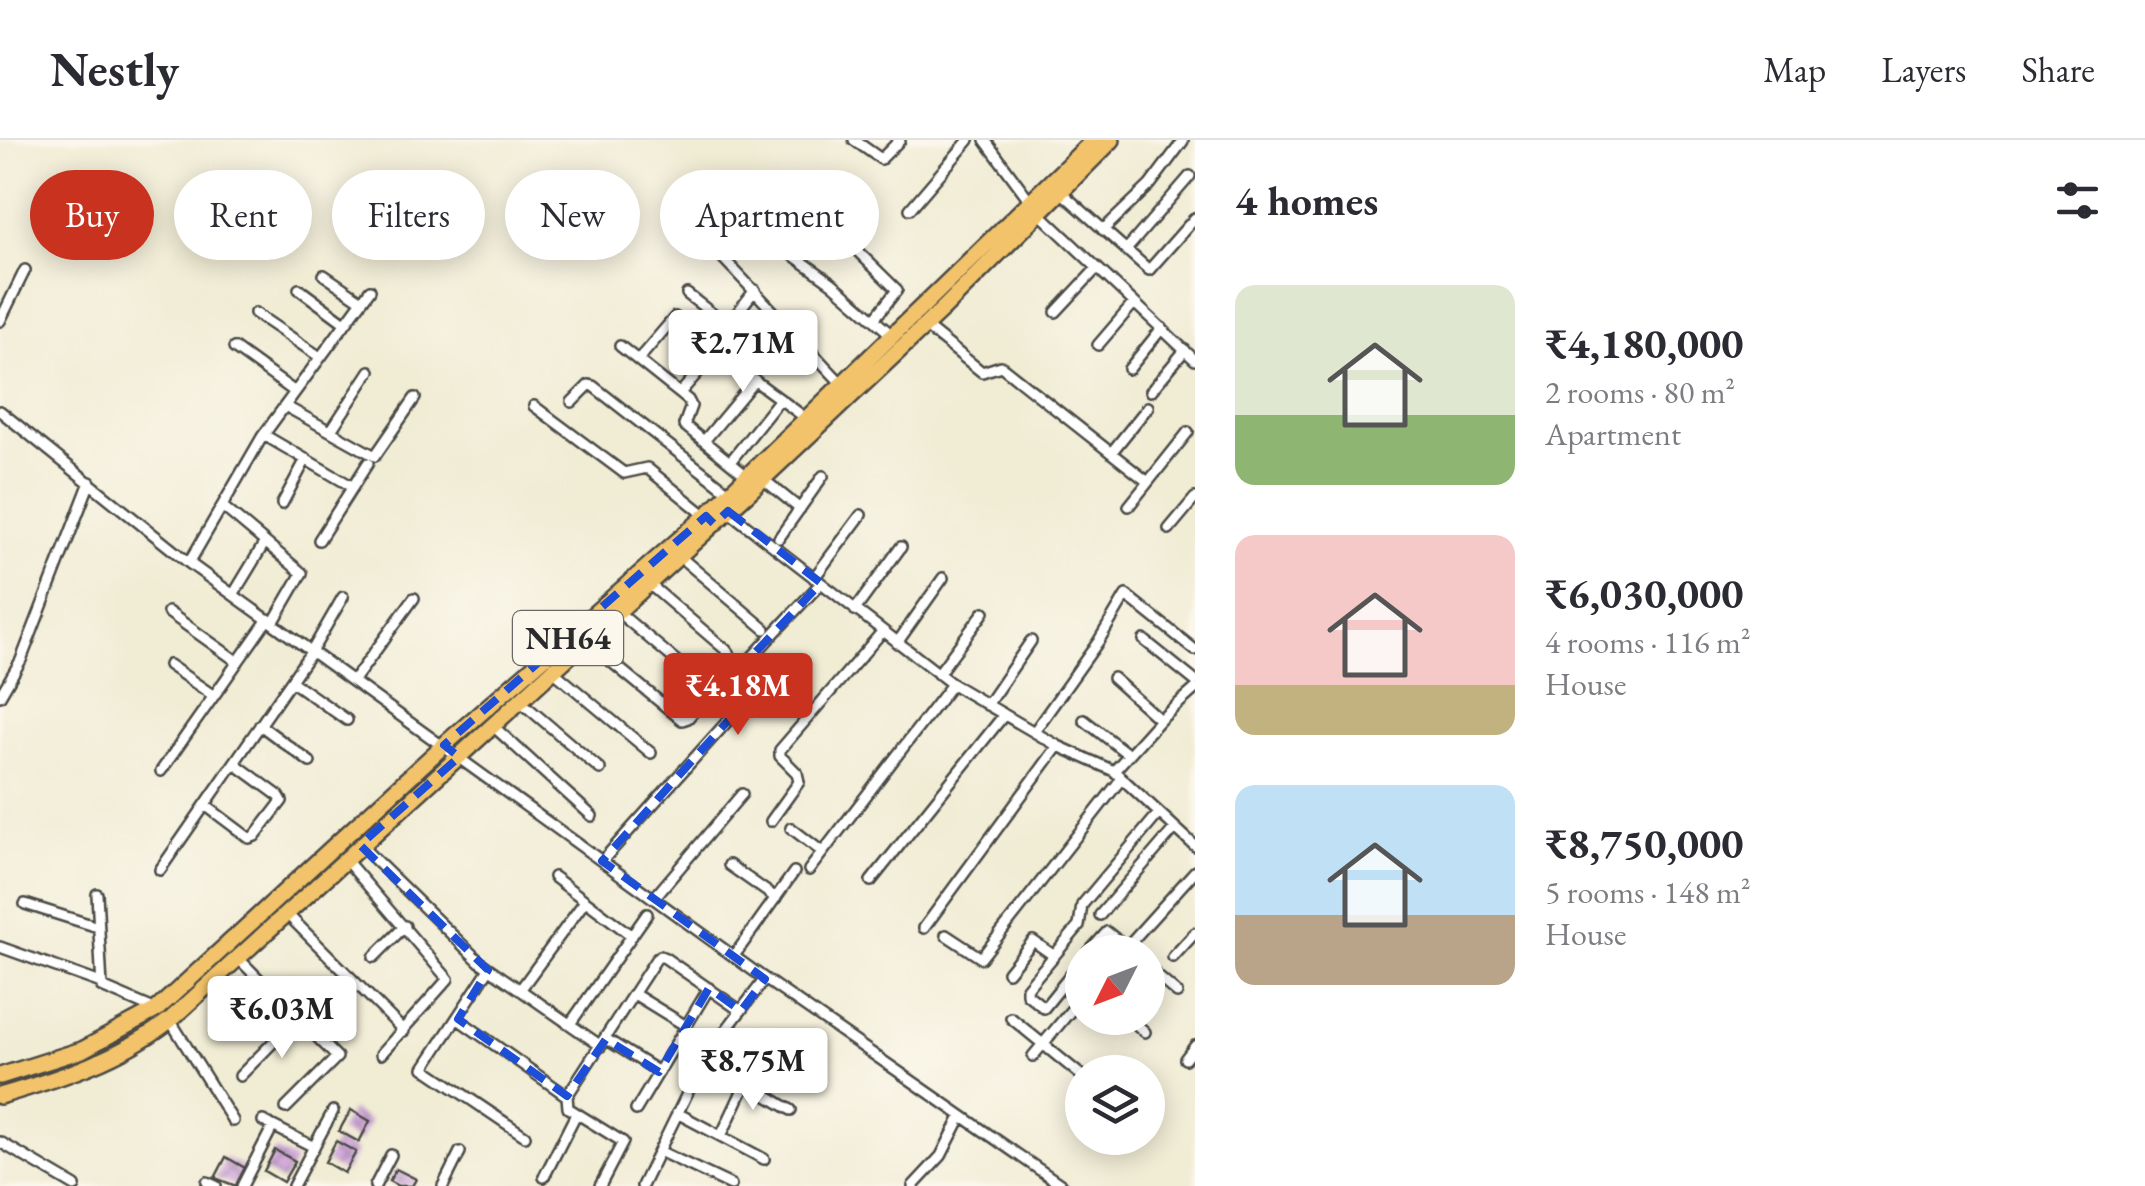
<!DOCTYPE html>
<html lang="en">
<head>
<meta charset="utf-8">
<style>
  body { margin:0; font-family:"EB Garamond",serif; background:#f7f7f7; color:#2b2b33; height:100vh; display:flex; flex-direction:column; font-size:38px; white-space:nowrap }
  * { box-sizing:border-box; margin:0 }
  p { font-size:32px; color:#7c7c81 }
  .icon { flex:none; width:55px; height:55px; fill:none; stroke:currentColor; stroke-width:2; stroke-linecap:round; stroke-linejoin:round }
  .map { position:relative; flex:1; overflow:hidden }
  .side { display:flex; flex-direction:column; background:#fff; width:950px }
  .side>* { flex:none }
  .hud { position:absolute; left:30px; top:30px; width:950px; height:90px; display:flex; gap:20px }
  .needle { width:65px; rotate:228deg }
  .tools { position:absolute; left:1065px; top:795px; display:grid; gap:20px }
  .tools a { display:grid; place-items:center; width:100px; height:100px; border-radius:50%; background:#fff; box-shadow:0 5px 25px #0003; font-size:50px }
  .price { position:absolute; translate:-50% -85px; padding:0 22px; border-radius:10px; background:#fff; color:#222; font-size:32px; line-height:65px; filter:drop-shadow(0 2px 5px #0008) }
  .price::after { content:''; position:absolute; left:50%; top:60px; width:30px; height:22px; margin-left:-15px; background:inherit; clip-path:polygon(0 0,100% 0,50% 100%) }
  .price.on { background:#c8321e; color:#fff }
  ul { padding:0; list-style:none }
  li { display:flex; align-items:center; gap:30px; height:250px; padding:0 40px }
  li span { display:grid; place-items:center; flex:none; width:280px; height:200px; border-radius:20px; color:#555 }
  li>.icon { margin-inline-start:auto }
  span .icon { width:120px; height:120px; fill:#fffc; stroke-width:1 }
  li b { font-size:42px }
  h2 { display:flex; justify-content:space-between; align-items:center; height:120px; padding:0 40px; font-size:42px }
  .tag { padding:0 35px; border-radius:45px; background:#fff; box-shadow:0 5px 25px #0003; font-size:35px; line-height:90px }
  .tag.on { background:#c8321e; color:#fff }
  header { display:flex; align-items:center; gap:60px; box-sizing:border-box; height:140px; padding:0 50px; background:#fff; border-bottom:2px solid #e1e1e2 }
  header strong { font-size:48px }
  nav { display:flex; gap:55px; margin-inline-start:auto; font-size:35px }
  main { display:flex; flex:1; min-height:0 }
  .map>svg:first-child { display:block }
  .building { fill:url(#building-cross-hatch) }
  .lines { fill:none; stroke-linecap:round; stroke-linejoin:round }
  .minor-casing { stroke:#494844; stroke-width:14 }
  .trunk-casing { stroke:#494844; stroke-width:20 }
  .minor { stroke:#fff; stroke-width:9 }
  .trunk { stroke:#f2c36a; stroke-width:15 }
  .marked { fill:none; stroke:#1d4ed8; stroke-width:8; stroke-dasharray:20 12; stroke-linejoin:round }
  .labels { text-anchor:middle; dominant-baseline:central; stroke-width:10; stroke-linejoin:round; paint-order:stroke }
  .shield { fill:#fbf7ec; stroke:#696865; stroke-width:2.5 }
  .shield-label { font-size:32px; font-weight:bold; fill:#2b2b2b }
</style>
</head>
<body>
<header>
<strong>Nestly</strong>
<nav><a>Map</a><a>Layers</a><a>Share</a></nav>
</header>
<main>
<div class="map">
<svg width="1195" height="1046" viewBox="0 0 1195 1046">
  <defs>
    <pattern id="building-cross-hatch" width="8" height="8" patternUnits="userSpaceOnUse" patternTransform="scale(2.5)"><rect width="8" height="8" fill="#d3acdb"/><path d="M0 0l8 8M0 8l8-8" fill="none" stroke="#ab8cb2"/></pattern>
  </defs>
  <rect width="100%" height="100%" fill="#fbf7ec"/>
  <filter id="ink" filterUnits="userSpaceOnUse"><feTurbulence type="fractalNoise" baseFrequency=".01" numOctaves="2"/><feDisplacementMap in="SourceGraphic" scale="20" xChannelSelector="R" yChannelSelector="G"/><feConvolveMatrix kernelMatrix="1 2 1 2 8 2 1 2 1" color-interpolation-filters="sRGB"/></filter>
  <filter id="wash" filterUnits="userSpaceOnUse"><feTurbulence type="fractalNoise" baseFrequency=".0048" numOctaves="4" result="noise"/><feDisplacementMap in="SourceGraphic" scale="40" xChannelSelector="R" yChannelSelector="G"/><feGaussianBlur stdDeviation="2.25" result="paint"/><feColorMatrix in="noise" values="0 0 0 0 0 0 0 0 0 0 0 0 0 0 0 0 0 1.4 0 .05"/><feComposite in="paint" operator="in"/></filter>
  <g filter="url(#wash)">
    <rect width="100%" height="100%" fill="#f1ecd4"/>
    <g id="blocks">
      <path class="building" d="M 351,970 L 370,981 L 359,1002 L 339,991 Z
        M 336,1001 L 356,1012 L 344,1033 L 325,1022 Z
        M 275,1010 L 295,1021 L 283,1042 L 264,1031 Z
        M 226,1017 L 245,1028 L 236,1046 L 215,1038 Z
        M 396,1029 L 416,1039 L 412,1046 L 398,1046 L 389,1041 Z"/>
    </g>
  </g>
  <g filter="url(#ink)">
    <use href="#blocks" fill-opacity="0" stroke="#494844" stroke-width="2.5"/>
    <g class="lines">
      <g class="minor-casing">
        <path id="minor" d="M 854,0 L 881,19 L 900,0
          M 985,0 L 1039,73 L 1195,220
          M 1061,52 L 1149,130 L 1195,78
          M 910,69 L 969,0
          M 751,85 L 832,143 L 894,197
          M 832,86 L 897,150 L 875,178
          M 1103,90 L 1150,45 L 1183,1
          M 704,98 L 843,245
          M 1126,110 L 1190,36
          M 324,135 L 362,161
          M 299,149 L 345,183
          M 687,154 L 760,211 L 764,212 L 789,185
          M 1056,172 L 1097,128
          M 255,173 L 320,217
          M 0,181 L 25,130
          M 727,186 L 755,150
          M 925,186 L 982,232 L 1001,226 L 1148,342
          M 1098,205 L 1134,163
          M 620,206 L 688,260 L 691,266 L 684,285 L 748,337
          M 234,208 L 295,252
          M 638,220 L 675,177
          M 1129,229 L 1162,188
          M 1151,251 L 1185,210
          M 680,253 L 716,212 L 807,279
          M 572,262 L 589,245 L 593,246 L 730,353
          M 285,266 L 375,316 L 415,258
          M 534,266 L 624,333 L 647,328 L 706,376
          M 0,271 L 189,423 L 765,839 L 1063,1046
          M 332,289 L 370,231
          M 264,295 L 353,347
          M 704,301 L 755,240
          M 1111,313 L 1148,267
          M 730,322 L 780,259
          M 763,339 L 800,369
          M 282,364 L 306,319
          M 222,366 L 302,433 L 273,483
          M 1129,366 L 1188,292
          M 728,371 L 952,544 L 1058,606 L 1114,631 L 1195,706
          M 1169,389 L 1195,358
          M 779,398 L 823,336
          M 319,400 L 368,323
          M 679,416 L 765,489
          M 189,423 L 262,297 L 370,150
          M 814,438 L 861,375
          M 649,444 L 726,510 L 737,525
          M 233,455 L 265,402
          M 855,470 L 901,407
          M 168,472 L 238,522
          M 618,472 L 712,551
          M 1144,500 L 1195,541
          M 586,501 L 682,580 L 688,578 L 732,528 L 751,518
          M 897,503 L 943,438
          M 169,525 L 214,556
          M 553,531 L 651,613
          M 938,534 L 984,472
          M 1113,538 L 1160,580
          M 354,540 L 414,458
          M 291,541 L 347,580
          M 0,556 L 21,520 L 90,342
          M 520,561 L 600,629
          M 987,565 L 1031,501
          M 1084,580 L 1129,615
          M 260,585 L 310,622
          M 493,586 L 592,676
          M 1034,592 L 1098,502 L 1126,455 L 1195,510
          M 161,631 L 268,479
          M 1114,631 L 1160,580 L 1195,549
          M 205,665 L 249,698 L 255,696 L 282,661 L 279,656 L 234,623
          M 771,681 L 799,642 L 797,633 L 780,616 L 780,610 L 882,492
          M 791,688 L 821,711
          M 360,705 L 480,822 L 601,906
          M 345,719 L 448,839 L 381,914
          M 602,721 L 760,545 L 761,536 L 751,518 L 821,443
          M 729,725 L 776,758
          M 160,730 L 313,509 L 343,457
          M 809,730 L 952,544
          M 554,737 L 632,796
          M 871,741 L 1004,575
          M 97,754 L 102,847 L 156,870
          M 654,758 L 742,654
          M 25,764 L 98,787
          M 288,775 L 404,891
          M 1100,775 L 1175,688
          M 924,788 L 1058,606
          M 946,795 L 981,818 L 1122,638
          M 0,807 L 101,843
          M 1089,812 L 1107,792 L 1127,808
          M 1122,812 L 1195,731
          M 734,816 L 794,732
          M 374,817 L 405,786
          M 1173,817 L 1195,793
          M 239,819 L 337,917 L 286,968
          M 1082,821 L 1044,868 L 1027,854 L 1027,848 L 1079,786 L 1082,765 L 1159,673
          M 1148,828 L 1177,853
          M 489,829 L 424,928 L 525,996
          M 1008,832 L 1033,801 L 1053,815
          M 520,850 L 585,761
          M 634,854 L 686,886
          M 1011,878 L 1082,936
          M 1129,878 L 1145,892
          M 458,879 L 567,956
          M 170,880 L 233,981
          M 570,884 L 647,774
          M 606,899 L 659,932
          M 1033,916 L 1082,857
          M 1185,919 L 1195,906
          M 240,936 L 297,878
          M 636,970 L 709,848
          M 677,973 L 764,1019
          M 263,981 L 314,1007
          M 721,996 L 746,943 L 791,970
          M 0,1002 L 75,1046
          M 659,1011 L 731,1045
          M 544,1037 L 576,974
          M 207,1042 L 216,1046
          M 242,1046 L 273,986
          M 293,1046 L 333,971
          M 375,1046 L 391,1015
          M 443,1046 L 460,1012
          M 600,1046 L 623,1002 L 568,968 L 567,956 L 656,819 L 660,816 L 665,818 L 741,871
          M 642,1046 L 704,919 L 765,839
          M 913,1046 L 941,1016 L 961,977"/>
      </g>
      <g class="trunk-casing">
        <path id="trunk" d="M 0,936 L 82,910 L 156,870 L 444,605 L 706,376 L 1094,0
          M 0,956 C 61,938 120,919 170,880 L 750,351 L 944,168 L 1112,0"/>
      </g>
      <use href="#minor" class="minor"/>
      <use href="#trunk" class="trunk"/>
    </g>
  </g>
  <path class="marked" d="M 728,371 L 821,443 L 750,518 L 760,545 L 602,721 L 765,839 L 741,871 L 709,848 L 659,932 L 606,899 L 567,956 L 458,879 L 488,830 L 360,705 L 459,617 L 444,605 L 706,376 L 714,384 Z"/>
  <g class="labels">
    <rect class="shield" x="513" y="471" width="110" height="54" rx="8"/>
    <g class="shield-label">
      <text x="568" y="498">NH64</text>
    </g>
  </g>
</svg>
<div class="tools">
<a><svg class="needle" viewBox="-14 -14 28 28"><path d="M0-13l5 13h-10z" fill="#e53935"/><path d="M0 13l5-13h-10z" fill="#7c7c81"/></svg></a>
<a><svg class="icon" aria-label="layers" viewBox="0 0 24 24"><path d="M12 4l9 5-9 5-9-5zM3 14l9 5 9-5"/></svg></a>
</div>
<b class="price" style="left:743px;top:255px">₹2.71M</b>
<b class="price on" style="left:738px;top:598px">₹4.18M</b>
<b class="price" style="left:282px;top:921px">₹6.03M</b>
<b class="price" style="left:753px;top:973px">₹8.75M</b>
<div class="hud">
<a class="tag on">Buy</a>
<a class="tag">Rent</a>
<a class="tag">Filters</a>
<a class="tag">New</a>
<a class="tag">Apartment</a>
</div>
</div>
<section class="side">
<h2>4 homes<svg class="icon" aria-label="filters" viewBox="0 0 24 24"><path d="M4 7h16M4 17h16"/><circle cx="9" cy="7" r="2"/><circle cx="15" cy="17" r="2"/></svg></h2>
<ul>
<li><span style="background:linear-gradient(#dfe7d0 65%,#8fb573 0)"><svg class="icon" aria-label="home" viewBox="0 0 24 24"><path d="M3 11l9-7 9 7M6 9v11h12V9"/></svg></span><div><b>₹4,180,000</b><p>2 rooms · 80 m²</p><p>Apartment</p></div></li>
<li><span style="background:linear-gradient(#f6c9c9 75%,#c2b280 0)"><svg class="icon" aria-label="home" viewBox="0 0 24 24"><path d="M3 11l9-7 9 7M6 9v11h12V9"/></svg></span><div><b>₹6,030,000</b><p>4 rooms · 116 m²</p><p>House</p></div></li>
<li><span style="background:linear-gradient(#bfe0f5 65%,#b9a48a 0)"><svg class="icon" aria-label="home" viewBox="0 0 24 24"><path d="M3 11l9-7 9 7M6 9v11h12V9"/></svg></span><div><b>₹8,750,000</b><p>5 rooms · 148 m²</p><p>House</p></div></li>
</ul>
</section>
</main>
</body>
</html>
